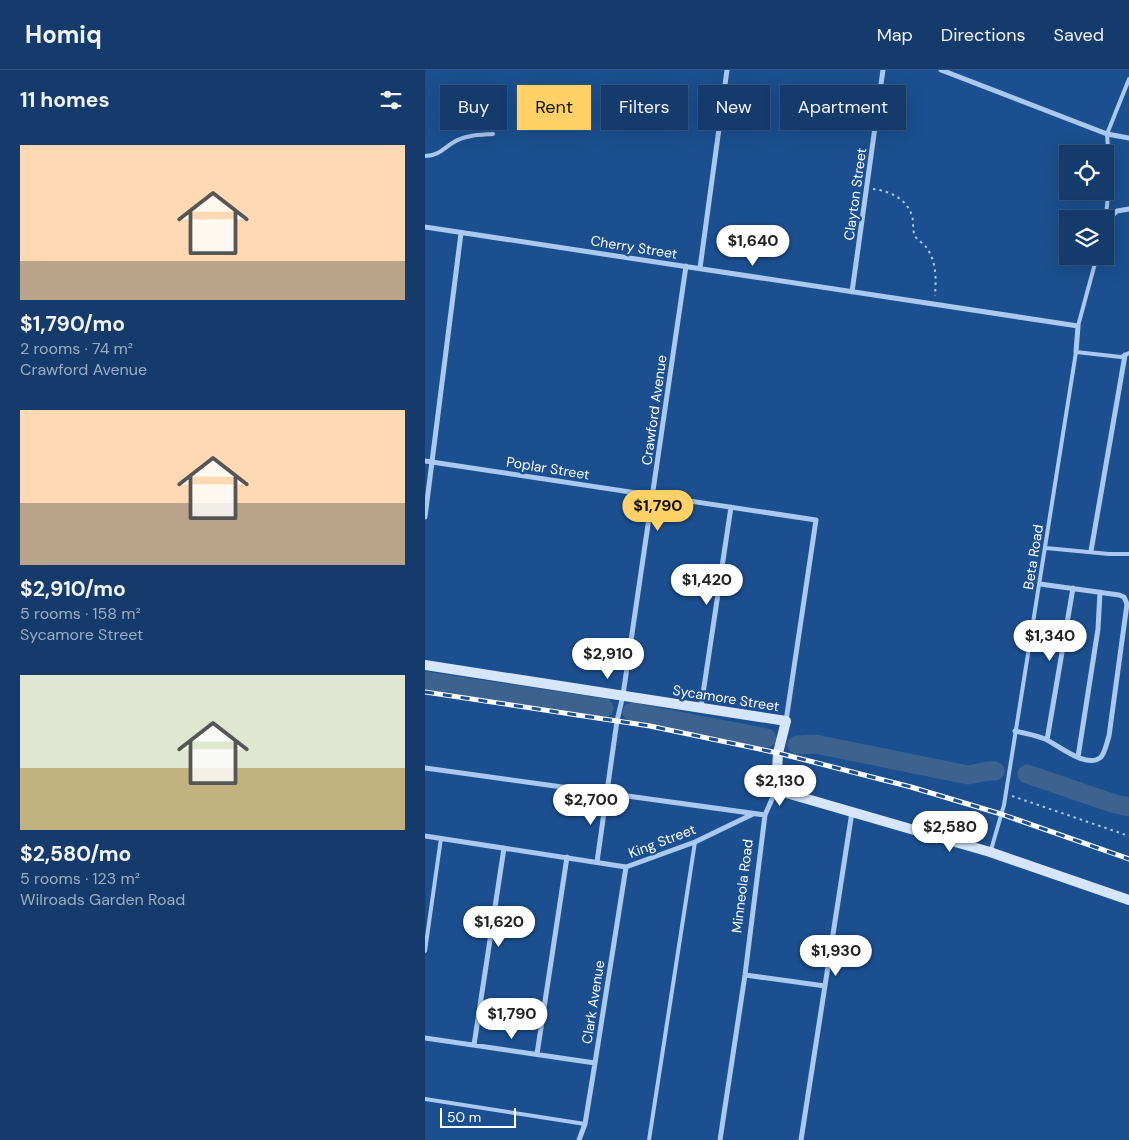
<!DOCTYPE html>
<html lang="en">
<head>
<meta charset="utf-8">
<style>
  body { margin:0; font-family:"DM Sans",sans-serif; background:#214673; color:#f1f3f6; height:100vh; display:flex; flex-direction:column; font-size:19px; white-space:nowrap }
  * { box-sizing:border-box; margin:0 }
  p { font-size:16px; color:#9dadc1 }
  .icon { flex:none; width:28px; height:28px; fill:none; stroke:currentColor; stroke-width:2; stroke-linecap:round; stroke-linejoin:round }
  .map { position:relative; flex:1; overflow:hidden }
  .panel { display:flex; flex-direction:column; background:#143b6b; width:425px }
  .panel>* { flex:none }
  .hud { position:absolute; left:15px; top:15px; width:475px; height:45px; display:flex; gap:10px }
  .buttons { position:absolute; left:634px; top:75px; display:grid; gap:10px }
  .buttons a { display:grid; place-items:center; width:55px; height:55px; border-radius:0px; background:#143b6b; box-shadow:0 5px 20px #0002,0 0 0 1px #33557e; font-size:25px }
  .scale { position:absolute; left:15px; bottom:12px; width:76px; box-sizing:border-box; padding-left:5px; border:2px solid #fff; border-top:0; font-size:14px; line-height:18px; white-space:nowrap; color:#fff; -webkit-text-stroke:4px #1b4f8f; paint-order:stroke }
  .price { position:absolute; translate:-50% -42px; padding:0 11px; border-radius:18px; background:#fff; color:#222; font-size:16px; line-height:32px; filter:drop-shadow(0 1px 2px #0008) }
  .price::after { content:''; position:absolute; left:50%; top:30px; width:15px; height:11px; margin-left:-8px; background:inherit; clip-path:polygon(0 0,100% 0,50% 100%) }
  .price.selected { background:#ffd166; color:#111 }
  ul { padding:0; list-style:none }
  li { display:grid; align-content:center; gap:10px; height:265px; padding:0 20px }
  li span { display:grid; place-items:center; height:155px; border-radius:0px; color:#555 }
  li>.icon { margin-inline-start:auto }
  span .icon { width:90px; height:90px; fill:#fffc; stroke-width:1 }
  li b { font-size:21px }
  h2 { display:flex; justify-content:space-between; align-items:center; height:60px; padding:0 20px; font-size:21px }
  .tag { padding:0 18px; border-radius:0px; background:#143b6b; box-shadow:0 5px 20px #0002,0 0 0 1px #33557e; font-size:18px; line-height:45px }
  .tag.selected { background:#ffd166; color:#111 }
  header { display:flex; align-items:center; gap:30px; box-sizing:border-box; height:70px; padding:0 25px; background:#143b6b; border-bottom:1px solid #33557e }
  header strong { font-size:24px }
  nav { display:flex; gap:28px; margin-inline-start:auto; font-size:18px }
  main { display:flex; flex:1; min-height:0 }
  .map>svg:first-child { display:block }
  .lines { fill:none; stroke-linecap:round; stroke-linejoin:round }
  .river { stroke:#3c6290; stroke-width:19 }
  .path { stroke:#a9c9ee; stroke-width:2; stroke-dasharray:2.5 4; stroke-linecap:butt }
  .lane { stroke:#a9c9ee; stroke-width:4 }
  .street { stroke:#a9c9ee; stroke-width:5 }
  .secondary { stroke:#d6e6fa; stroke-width:10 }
  .rail-casing { stroke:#fff; stroke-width:5 }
  .rail { stroke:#1b4f8f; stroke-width:3; stroke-dasharray:9; stroke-linecap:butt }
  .labels { text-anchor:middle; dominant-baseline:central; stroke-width:4.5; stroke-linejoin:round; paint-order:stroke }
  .street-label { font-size:14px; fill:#fff; stroke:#1b4f8f }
</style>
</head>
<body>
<header>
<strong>Homiq</strong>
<nav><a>Map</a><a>Directions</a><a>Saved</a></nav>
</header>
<main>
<section class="panel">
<h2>11 homes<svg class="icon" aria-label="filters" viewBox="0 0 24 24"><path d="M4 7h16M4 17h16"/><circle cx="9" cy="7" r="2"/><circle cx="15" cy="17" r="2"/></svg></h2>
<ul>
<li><span style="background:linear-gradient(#ffd9b3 75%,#b9a48a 0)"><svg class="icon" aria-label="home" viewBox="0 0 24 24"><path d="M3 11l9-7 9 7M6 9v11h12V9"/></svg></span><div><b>$1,790/mo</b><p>2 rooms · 74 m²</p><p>Crawford Avenue</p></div></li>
<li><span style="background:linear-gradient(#ffd9b3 60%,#b9a48a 0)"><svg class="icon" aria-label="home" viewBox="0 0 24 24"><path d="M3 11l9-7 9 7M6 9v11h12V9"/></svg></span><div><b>$2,910/mo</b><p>5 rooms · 158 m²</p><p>Sycamore Street</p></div></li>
<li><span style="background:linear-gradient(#dfe7d0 60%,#c2b280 0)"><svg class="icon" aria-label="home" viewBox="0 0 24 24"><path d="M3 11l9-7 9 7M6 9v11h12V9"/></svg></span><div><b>$2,580/mo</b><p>5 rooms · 123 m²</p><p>Wilroads Garden Road</p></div></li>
</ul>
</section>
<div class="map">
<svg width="704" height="1070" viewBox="0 0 704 1070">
  <rect width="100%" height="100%" fill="#1b4f8f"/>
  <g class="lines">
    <path class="river" d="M 0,611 L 179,638
      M 207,642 L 342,668
      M 372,675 L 390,674 L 543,705 L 563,701 L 570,701
      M 602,704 L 687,733 L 704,737"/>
    <path class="path" d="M 448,119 C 465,121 482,129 487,146 C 489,152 487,160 490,166 C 492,170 498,173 501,177 C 512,192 511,209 510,226
      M 587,726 L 704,766"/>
    <path class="lane" d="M 0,86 C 15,85 17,79 29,72 C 40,65 55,65 68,64
      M 680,155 L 685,106 L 682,64 L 704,9
      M 653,256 L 672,186
      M 621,478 L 684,484 L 704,484
      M 566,780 L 579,735 L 651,282 L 696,287 L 704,283
      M 0,881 L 16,768
      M 0,1029 L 160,1054
      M 224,1070 L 270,772"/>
    <path class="street" d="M 516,0 L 682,64 L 704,68
      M 681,151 L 692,141 L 704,139
      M 0,157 L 653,256 L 651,282
      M 275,198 L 302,0
      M 427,222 L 458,0
      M 0,391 L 391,450 L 361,651
      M 0,447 L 36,163
      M 666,481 L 700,285
      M 276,637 L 306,437
      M 590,661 C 600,663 610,665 620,669 C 632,674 662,700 676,687 C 680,683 682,672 684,666 L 702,534 L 699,527 L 694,525 L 615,514
      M 622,670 L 648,518
      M 653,687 L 673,559 L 675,522
      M 0,698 L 340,745
      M 0,766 L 201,797 L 270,772 L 328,744
      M 172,792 L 192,651 L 198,625 L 261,196
      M 320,905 L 400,916
      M 0,968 L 170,993
      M 49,975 L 79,778
      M 112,984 L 142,787
      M 154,1070 L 160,1054 L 170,993 L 201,797
      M 295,1070 L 320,905 L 340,745 L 351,720
      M 376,1070 L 427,742"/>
    <path class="secondary" d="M 0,595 L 361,651 L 353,683 L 351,720 L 565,782 L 704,830"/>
    <g class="rail-casing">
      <path id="rail" d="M 0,622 L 225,656 L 353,683 L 486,717 L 576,744 L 704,789"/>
    </g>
    <use href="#rail" class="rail"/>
  </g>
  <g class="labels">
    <g class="street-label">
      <text transform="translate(430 124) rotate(-82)">Clayton Street</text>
      <text transform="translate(209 177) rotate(9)">Cherry Street</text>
      <text transform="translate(229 340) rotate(-82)">Crawford Avenue</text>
      <text transform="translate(123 398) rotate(9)">Poplar Street</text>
      <text transform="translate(608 487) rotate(-81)">Beta Road</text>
      <text transform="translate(301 628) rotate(9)">Sycamore Street</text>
      <text transform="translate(237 771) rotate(-21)">King Street</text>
      <text transform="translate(317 816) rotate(-83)">Minneola Road</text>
      <text transform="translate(168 932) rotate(-81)">Clark Avenue</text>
    </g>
  </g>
</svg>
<div class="buttons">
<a><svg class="icon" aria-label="locate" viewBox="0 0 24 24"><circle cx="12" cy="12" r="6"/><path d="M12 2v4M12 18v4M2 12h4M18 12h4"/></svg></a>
<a><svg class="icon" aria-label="layers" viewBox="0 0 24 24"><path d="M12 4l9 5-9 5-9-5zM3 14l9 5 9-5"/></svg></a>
</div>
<div class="scale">50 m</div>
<b class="price" style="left:328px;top:197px">$1,640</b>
<b class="price selected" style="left:233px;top:462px">$1,790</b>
<b class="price" style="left:282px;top:536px">$1,420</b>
<b class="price" style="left:625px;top:592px">$1,340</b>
<b class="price" style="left:183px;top:610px">$2,910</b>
<b class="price" style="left:355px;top:737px">$2,130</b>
<b class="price" style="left:166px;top:756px">$2,700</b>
<b class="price" style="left:525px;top:783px">$2,580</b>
<b class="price" style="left:74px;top:878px">$1,620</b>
<b class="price" style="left:411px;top:907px">$1,930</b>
<b class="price" style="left:87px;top:970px">$1,790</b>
<div class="hud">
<a class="tag">Buy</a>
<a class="tag selected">Rent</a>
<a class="tag">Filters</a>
<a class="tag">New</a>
<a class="tag">Apartment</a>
</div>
</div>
</main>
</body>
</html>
